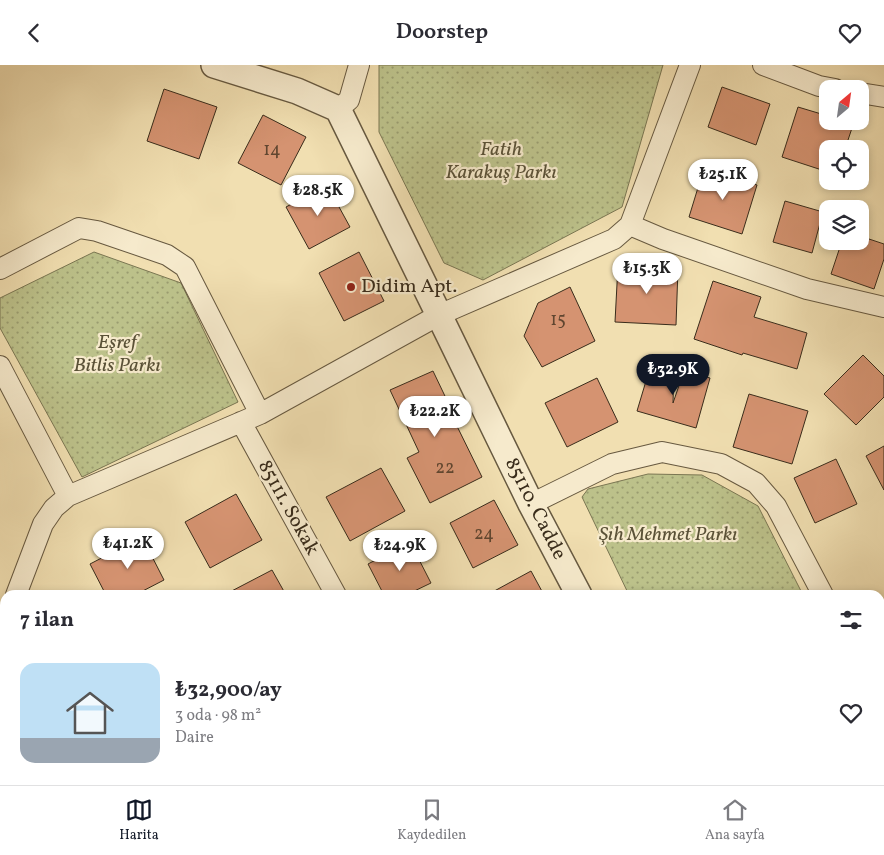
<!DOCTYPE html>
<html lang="tr">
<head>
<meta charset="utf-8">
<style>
  body { margin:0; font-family:Vollkorn,serif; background:#f7f7f7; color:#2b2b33; height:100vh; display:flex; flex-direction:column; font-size:19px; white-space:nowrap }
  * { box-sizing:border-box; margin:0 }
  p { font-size:16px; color:#7c7c81 }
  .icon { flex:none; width:28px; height:28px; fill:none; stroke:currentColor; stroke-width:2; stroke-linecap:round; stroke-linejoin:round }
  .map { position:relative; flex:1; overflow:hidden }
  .sheet { position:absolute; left:0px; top:525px; width:885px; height:195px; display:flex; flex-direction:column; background:#fff; border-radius:15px 15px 0 0; box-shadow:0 2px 8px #0003 }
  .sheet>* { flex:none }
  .needle { width:32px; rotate:29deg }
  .buttons { position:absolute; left:819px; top:15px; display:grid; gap:10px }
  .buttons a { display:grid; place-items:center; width:50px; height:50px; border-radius:10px; background:#fff; box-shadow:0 2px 8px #0003; font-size:25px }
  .price { position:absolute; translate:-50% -42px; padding:0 11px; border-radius:18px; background:#fff; color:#222; font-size:16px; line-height:32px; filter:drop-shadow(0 1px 2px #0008) }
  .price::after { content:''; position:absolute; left:50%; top:30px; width:15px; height:11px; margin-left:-8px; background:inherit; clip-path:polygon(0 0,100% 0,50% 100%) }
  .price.on { background:#111827; color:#fff }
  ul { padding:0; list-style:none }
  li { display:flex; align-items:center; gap:15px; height:125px; padding:0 20px }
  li+li { border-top:1px solid #e1e1e2 }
  li span { display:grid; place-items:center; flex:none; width:140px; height:100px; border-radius:15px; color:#555 }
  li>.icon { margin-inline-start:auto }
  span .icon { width:60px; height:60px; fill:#fffc; stroke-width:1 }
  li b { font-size:21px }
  h2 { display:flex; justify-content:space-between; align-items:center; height:60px; padding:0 20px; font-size:21px }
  header { display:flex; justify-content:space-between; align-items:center; height:65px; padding:0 20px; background:#fff; font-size:22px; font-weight:600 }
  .dock { display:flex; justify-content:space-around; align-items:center; height:70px; border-top:1px solid #e1e1e2; background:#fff; font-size:14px; color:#7c7c81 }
  .dock a { display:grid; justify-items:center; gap:2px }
  .dock .on { color:#111827 }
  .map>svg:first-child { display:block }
  .grass { fill:url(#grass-dots); stroke:#7a7652 }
  .building { fill:#d59371; stroke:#392c1b }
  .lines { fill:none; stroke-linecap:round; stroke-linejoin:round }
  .minor-casing { stroke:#675940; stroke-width:22 }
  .tertiary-casing { stroke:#675940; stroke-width:28 }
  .minor { stroke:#f6eacc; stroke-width:20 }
  .tertiary { stroke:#f6eacc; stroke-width:25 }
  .poi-dot { fill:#8f2418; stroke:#f6eacc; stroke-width:2 }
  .labels { text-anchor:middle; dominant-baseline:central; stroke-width:4.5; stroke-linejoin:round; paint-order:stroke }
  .number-label { font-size:18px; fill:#604630 }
  .park-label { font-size:20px; font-style:italic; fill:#5a5137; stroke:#f6eacc }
  .poi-label { font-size:20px; fill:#392c1b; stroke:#f6eacc; text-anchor:start }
  .street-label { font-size:20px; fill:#392c1b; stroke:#f6eacc }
</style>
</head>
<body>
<header><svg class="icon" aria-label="back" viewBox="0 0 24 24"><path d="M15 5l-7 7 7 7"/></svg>Doorstep<svg class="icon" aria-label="heart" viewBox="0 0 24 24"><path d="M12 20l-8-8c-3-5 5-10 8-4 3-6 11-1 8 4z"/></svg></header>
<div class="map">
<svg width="884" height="720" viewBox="0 0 884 720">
  <defs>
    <pattern id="grass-dots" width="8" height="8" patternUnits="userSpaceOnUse" patternTransform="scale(1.25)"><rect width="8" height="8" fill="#bcc18a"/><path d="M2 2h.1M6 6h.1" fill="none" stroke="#9a9d70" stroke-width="1.8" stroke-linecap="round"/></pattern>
  </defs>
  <rect width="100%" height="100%" fill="#f1dfb1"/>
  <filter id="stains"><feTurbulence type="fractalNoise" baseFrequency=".004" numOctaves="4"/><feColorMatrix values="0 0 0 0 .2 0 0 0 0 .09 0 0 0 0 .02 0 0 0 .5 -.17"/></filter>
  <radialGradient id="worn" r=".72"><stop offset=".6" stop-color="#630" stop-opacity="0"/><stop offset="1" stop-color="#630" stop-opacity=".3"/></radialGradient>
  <path class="grass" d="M 379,0 L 663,0 L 622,142 L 483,215 L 444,198 L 379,67 Z
    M 94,187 L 181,218 L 238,337 L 82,412 L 0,263 L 0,233 Z
    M 648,409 L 702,410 L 758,441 L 803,530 L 629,530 L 582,432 L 588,424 Z
    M 200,715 L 372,715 L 362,720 L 199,720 Z"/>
  <path class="building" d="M 722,22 L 770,39 L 756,80 L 708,62 Z
    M 164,24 L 217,42 L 199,94 L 147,76 Z
    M 798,42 L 828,51 L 828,56 L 842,56 L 853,60 L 845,84 L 828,84 L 828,107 L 782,92 Z
    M 263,50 L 306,72 L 281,120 L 238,98 Z
    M 704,103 L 757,120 L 742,169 L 689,152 Z
    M 327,120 L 350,162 L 309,184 L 286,142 Z
    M 785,136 L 823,147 L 812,188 L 773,177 Z
    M 860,171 L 884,179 L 884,194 L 874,224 L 831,209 L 842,176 L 860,176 Z
    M 359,187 L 384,236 L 344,256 L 319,208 Z
    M 618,200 L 678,203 L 676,260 L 615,257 Z
    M 713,216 L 761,232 L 754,252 L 807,268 L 797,304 L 743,288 L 742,290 L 694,274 Z
    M 570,222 L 595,276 L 542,302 L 524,271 L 538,238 Z
    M 863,290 L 884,311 L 884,332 L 856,360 L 824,329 Z
    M 652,296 L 674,303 L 673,338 L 684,306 L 710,313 L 696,363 L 637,346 Z
    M 433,306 L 454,350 L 452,351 L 482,412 L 430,438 L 407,393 L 419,387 L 390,325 Z
    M 597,313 L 618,357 L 567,382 L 545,338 Z
    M 749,329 L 808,346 L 792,399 L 733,382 Z
    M 884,381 L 884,425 L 866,391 Z
    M 836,394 L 857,439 L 815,458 L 794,413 Z
    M 381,403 L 405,446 L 350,476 L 326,432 Z
    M 236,429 L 262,475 L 210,503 L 185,457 Z
    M 494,435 L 518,480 L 473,503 L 450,458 Z
    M 142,472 L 164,515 L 135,530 L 106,530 L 90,499 Z
    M 410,477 L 431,518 L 406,530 L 384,530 L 368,499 Z
    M 272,505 L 286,530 L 224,530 Z
    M 531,506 L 544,530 L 487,530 Z"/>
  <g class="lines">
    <g class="minor-casing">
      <path id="minor" d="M 763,0 L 819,21 L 835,24
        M 860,28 L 884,32
        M 338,44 L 349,35 L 359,0
        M 630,160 L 663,174 L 807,224 L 884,242
        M 0,204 L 79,163 L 97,166 L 167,190 L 185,202 L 260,349
        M 0,301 L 68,431
        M 241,357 L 336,530
        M 531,439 L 612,399 L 662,387 L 721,399 L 756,418 L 776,441 L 823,530
        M 16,530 L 43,459 L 54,443 L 68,431 L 260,349 L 439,250 L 614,174 L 630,160 L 690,0
        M 0,573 L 5,560
        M 880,632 L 884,640
        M 179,715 L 180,720
        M 391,720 L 400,715"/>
    </g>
    <g class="tertiary-casing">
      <path id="tertiary" d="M 214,0 L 297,26 L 338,44 L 439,250 L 531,439 L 579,530
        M 675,715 L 678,720"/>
    </g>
    <use href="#minor" class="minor"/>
    <use href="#tertiary" class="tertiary"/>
  </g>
  <circle class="poi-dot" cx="351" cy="222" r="5"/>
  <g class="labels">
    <g class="number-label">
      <text x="272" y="85">14</text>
      <text x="558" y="255">15</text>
      <text x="445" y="403">22</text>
      <text x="484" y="469">24</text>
    </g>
    <g class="park-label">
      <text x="501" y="85">Fatih<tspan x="501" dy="23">Karakuş Parkı</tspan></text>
      <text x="117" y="278">Eşref<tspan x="117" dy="23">Bitlis Parkı</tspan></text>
      <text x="668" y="470">Şıh Mehmet Parkı</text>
    </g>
    <g class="poi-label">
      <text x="361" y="222">Didim Apt.</text>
    </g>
    <g class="street-label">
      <text transform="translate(288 443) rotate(61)">85111. Sokak</text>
      <text transform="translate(535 444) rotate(63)">85110. Cadde</text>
    </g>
  </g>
  <rect width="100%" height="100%" filter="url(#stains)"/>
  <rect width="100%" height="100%" fill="url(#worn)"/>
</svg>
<div class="buttons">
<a><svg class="needle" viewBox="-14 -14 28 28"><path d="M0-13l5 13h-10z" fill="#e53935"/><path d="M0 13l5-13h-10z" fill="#7c7c81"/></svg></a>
<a><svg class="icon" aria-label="locate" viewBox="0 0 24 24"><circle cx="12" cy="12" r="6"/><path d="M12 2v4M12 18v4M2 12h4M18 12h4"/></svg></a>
<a><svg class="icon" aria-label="layers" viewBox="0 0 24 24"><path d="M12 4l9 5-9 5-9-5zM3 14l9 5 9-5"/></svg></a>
</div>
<b class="price" style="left:723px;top:136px">₺25.1K</b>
<b class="price" style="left:318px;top:152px">₺28.5K</b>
<b class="price" style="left:647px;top:230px">₺15.3K</b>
<b class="price on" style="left:673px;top:331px">₺32.9K</b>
<b class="price" style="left:435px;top:373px">₺22.2K</b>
<b class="price" style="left:128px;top:505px">₺41.2K</b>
<b class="price" style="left:400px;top:507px">₺24.9K</b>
<section class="sheet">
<h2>7 ilan<svg class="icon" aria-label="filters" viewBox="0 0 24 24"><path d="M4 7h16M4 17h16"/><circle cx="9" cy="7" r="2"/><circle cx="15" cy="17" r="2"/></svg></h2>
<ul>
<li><span style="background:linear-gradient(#bfe0f5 75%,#9aa5b1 0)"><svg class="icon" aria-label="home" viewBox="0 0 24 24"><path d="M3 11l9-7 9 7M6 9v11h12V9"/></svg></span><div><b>₺32,900/ay</b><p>3 oda · 98 m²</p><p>Daire</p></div><svg class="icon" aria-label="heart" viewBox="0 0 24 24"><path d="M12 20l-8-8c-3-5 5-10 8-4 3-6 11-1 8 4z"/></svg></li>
</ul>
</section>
</div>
<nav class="dock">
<a class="on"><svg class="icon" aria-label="map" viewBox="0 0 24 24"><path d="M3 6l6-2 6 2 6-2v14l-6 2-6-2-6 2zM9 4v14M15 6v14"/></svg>Harita</a>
<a><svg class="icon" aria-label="saved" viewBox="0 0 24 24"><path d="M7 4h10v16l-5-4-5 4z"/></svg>Kaydedilen</a>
<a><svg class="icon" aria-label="home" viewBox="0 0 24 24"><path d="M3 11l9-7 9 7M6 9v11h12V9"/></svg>Ana sayfa</a>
</nav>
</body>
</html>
